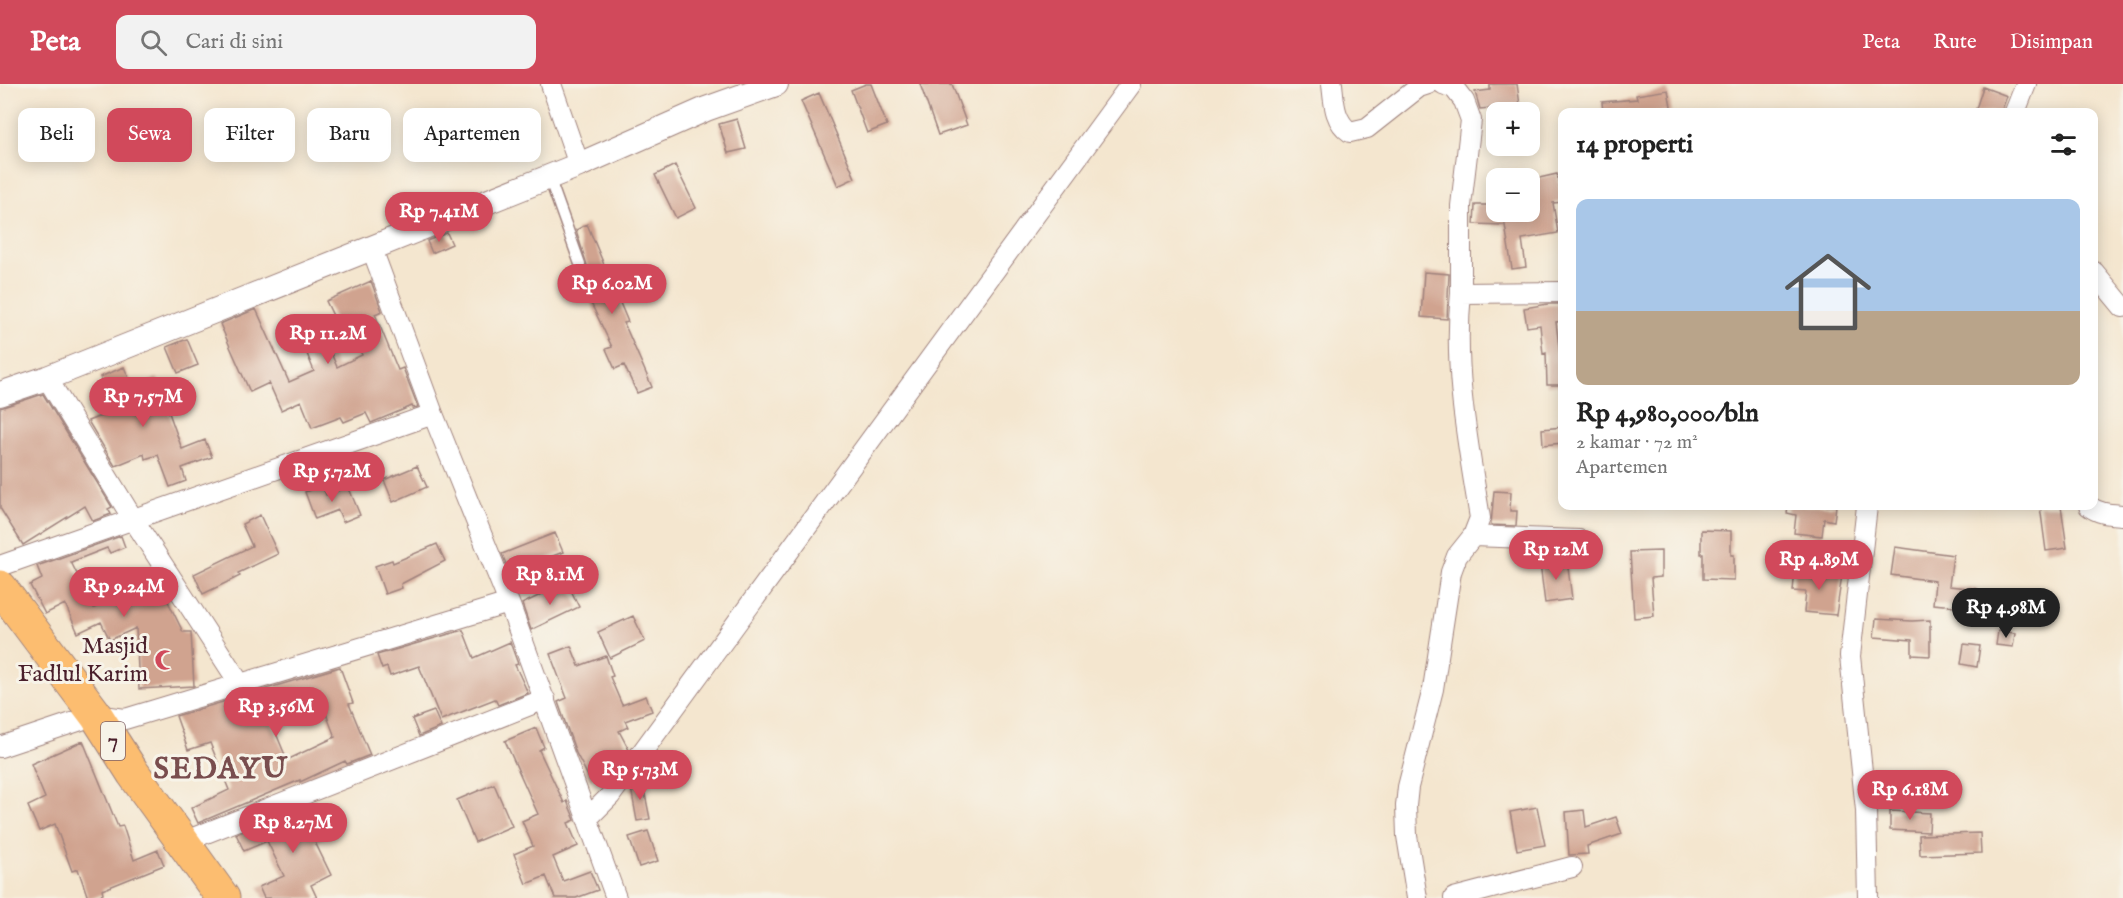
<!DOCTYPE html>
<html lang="id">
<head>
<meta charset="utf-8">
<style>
  body { margin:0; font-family:"IM FELL English",serif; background:#f2f2f2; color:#222; height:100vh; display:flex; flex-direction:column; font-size:22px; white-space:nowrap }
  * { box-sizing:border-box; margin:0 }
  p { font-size:20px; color:#767676 }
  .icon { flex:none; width:33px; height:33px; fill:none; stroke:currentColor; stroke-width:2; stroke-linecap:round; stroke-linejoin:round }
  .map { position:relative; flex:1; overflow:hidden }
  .details { position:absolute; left:1558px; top:24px; width:540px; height:402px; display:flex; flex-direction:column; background:#fff; border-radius:12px; box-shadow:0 3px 15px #0003 }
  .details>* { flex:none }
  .hud { position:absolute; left:18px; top:24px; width:570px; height:54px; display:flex; gap:12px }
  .tools { position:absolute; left:1486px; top:18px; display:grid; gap:12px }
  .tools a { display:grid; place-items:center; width:54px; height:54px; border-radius:12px; background:#fff; box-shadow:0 3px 15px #0003; font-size:30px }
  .price { position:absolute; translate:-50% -51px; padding:0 14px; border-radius:21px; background:#d1495b; color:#fff; font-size:20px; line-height:39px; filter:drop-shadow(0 2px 3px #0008) }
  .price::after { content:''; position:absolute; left:50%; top:36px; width:18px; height:14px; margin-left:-9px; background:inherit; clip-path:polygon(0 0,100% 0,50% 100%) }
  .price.selected { background:#222; color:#fff }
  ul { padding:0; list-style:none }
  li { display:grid; align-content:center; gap:12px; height:318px; padding:0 18px }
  li span { display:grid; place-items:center; height:186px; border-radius:12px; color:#555 }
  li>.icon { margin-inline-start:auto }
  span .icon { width:108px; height:108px; fill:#fffc; stroke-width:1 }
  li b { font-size:26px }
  h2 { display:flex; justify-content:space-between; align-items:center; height:72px; padding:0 18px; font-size:26px }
  .pill { padding:0 21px; border-radius:12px; background:#fff; box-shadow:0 3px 15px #0003; font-size:21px; line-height:54px }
  .pill.selected { background:#d1495b; color:#fff }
  header { display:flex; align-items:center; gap:36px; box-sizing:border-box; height:84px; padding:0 30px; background:#d1495b; color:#fff }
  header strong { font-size:28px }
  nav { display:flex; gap:33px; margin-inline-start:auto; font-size:21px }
  .search { width:420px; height:54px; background:#f2f2f2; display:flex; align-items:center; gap:15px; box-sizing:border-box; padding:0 21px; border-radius:12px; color:#767676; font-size:22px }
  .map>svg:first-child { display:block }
  .building { fill:#d0a38f; fill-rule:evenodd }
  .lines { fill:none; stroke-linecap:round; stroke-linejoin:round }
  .service-casing { stroke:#9f827d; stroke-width:13 }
  .minor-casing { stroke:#9f827d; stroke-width:22 }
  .tertiary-casing { stroke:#9f827d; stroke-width:26 }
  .trunk-casing { stroke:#9f827d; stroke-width:35 }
  .service { stroke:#fff; stroke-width:10 }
  .minor { stroke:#fff; stroke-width:20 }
  .tertiary { stroke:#fff; stroke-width:24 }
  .trunk { stroke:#fcbd6f; stroke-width:33 }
  .labels { text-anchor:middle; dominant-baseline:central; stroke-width:6; stroke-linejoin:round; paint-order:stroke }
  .shield { fill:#f7f3e8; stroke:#7e5f64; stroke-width:1.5 }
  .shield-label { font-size:22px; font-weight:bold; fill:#4a1f2b }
  .poi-label { font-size:24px; fill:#4a1f2b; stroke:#f7f3e8; text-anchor:end }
  .district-label { font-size:30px; font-weight:bold; letter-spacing:1.5px; fill:#794d4e; stroke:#f7f3e8 }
</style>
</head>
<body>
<header>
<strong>Peta</strong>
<div class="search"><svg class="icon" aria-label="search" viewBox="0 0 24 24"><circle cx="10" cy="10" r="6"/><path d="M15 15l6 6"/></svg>Cari di sini</div>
<nav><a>Peta</a><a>Rute</a><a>Disimpan</a></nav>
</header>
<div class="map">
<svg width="2123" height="814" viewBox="0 0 2123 814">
  <rect width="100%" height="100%" fill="#f7f3e8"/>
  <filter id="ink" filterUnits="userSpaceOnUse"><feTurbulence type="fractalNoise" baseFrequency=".0167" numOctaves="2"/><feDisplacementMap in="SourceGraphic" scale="12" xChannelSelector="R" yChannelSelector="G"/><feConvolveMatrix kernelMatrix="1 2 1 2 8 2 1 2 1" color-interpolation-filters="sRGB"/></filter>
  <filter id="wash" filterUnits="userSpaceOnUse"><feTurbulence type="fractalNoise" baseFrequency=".008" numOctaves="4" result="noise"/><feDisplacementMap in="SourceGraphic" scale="24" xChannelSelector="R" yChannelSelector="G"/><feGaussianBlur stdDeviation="1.35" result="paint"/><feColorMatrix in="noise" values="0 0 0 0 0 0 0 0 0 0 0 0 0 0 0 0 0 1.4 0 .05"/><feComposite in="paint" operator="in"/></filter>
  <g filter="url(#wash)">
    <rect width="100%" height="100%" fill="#f4e6cf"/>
    <g id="blocks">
      <path class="building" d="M 866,0 L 871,0 L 887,41 L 867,49 L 851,6 Z
        M 920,0 L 952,0 L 967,41 L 938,51 Z
        M 1490,0 L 1517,0 L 1520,21 L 1480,25 L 1475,8 L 1490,6 Z
        M 1983,3 L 2007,12 L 2001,28 L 1975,28 Z
        M 1668,6 L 1672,28 L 1603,28 L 1602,18 L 1637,15 L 1636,11 Z
        M 819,9 L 855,94 L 838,102 L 801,17 Z
        M 737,35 L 746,65 L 728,69 L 719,40 Z
        M 675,81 L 696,124 L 676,134 L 655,91 Z
        M 1557,90 L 1563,118 L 1553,119 L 1558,149 L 1522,155 L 1526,183 L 1512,185 L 1505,141 L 1474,140 L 1475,121 L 1497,121 L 1497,128 L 1530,128 L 1530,96 Z
        M 587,140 L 628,238 L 624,239 L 652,303 L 637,309 L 624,281 L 615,285 L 606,265 L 612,263 L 591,219 L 602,214 L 587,181 L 576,146 Z
        M 447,149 L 452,160 L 432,169 L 427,157 Z
        M 1424,188 L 1449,190 L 1447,235 L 1421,233 Z
        M 371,197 L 382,227 L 375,230 L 398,286 L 403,284 L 418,323 L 413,324 L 412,322 L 371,339 L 366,329 L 344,338 L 341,333 L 312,344 L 301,317 L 281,326 L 269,299 L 250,308 L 220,240 L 256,225 L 289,298 L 314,287 L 299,250 L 319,241 L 337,283 L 362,271 L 349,242 L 340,246 L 326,217 Z
        M 1548,220 L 1561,220 L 1563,237 L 1556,238 L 1561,279 L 1563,279 L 1563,301 L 1547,301 L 1546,269 L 1543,270 L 1540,241 L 1527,243 L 1524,224 Z
        M 187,255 L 198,281 L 178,289 L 167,263 Z
        M 124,283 L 134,306 L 157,294 L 164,308 L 162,309 L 182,365 L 205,356 L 212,373 L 182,384 L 186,397 L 170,403 L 158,371 L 145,375 L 144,370 L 115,382 L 88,337 L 114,327 L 100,293 Z
        M 43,310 L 112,423 L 108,425 L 111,430 L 93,437 L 85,422 L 23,461 L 0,424 L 0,324 Z
        M 1563,343 L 1563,359 L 1543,361 L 1542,345 Z
        M 417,382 L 427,403 L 393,418 L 384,396 Z
        M 322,401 L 326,411 L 348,402 L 360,431 L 343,438 L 338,426 L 315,435 L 305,408 Z
        M 1494,407 L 1511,408 L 1510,427 L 1517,427 L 1516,442 L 1491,441 Z
        M 1788,422 L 1836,422 L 1834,437 L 1824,435 L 1822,452 L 1794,449 L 1796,431 L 1787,429 Z
        M 2040,422 L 2061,422 L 2067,464 L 2046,467 Z
        M 260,431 L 278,470 L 238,489 L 240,492 L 203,510 L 194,490 L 252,462 L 242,440 Z
        M 1701,446 L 1731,447 L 1731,471 L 1734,471 L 1734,496 L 1703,495 L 1703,470 L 1701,470 Z
        M 555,449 L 563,468 L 510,489 L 502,470 Z
        M 121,452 L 125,463 L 110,469 L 107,464 L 71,478 L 94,524 L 133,506 L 129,499 L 153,487 L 183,548 L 191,548 L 194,602 L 139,605 L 136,544 L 110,556 L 101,538 L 78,549 L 65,520 L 45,530 L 30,501 L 42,495 L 37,482 Z
        M 437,460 L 445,477 L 401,500 L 402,504 L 385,510 L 375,482 L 392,476 L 393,479 Z
        M 1895,463 L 1953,471 L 1949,502 L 1977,505 L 1975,524 L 1933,520 L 1935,497 L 1891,491 Z
        M 1661,467 L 1661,493 L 1651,494 L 1654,532 L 1634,534 L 1630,468 Z
        M 1567,476 L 1572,515 L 1545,519 L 1540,480 Z
        M 1795,486 L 1842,491 L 1836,531 L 1804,528 L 1806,508 L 1793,507 Z
        M 567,498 L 579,523 L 531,546 L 522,520 Z
        M 633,532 L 645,557 L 610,574 L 598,548 Z
        M 1876,535 L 1912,537 L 1930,536 L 1930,572 L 1912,571 L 1912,556 L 1874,553 Z
        M 463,546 L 474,574 L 510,558 L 518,580 L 515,581 L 528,609 L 498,621 L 495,615 L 441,636 L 419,582 L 390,592 L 387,583 L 382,585 L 377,571 Z
        M 1998,547 L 2015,549 L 2013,563 L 1996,561 Z
        M 1964,560 L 1980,562 L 1977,583 L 1961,580 Z
        M 571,562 L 579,582 L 606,572 L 613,592 L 610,593 L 622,621 L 646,612 L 652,627 L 625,637 L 628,643 L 619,647 L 629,666 L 617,683 L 590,696 L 576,669 L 558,618 L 567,614 L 550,570 Z
        M 340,583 L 353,619 L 349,620 L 370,671 L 347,680 L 345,677 L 300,698 L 300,696 L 198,739 L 191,724 L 229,706 L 210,659 L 188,666 L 176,632 ZM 322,619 L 335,653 L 287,676 L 271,637 Z
        M 434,627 L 441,643 L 419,652 L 412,635 Z
        M 536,644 L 544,663 L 539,666 L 564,719 L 567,717 L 575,736 L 568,739 L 578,762 L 553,773 L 563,797 L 590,787 L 598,806 L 576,814 L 555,814 L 546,792 L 526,800 L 514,770 L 533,762 L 522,737 L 538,730 L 505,657 Z
        M 83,657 L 118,743 L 123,742 L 134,776 L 158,766 L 164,781 L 102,806 L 103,810 L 93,814 L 88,814 L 78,785 L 72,787 L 55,740 L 39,747 L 28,722 L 45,714 L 31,680 Z
        M 642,695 L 650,735 L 637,737 L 631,704 L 636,697 Z
        M 494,700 L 512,742 L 475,758 L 457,716 Z
        M 316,720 L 331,750 L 315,758 L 331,791 L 311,801 L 317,814 L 264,814 L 259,803 L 284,792 L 267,757 L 244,767 L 236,750 L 261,740 L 265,748 L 297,734 L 295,730 Z
        M 1537,723 L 1545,761 L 1517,766 L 1510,728 Z
        M 1584,726 L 1586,743 L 1616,733 L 1622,750 L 1587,762 L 1588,770 L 1569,771 L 1566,728 Z
        M 1890,727 L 1930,729 L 1929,748 L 1890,746 Z
        M 648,747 L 658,777 L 639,783 L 629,753 Z
        M 1980,749 L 1981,769 L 1920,771 L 1919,751 Z"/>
    </g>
  </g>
  <g filter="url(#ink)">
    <use href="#blocks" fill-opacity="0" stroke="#9f827d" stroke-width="1.5"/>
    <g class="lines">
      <g class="service-casing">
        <path id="service" d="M 549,93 L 580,180"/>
      </g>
      <g class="minor-casing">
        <path id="minor" d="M 551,0 L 579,81
          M 1332,0 C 1334,18 1334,37 1350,48 L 1367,44 L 1419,3 L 1428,0
          M 1443,0 L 1454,4 L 1464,17 L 1471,36 L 1461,122 L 1461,209 L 1563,208
          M 2015,28 L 2026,0
          M 372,165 L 433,330 L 509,519 L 616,814
          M 2094,188 L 2123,223
          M 47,294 L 133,435 L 240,600
          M 1867,422 L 1850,572 L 1866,726 L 1868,814
          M 2089,422 C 2099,430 2110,430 2123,431
          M 1473,452 L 1579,456
          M 0,482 L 433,330
          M 0,663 L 96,631 L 125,635 L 509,519
          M 587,735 L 610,712 L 1131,0
          M 183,758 L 545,615
          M 1417,814 L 1407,752 L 1406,722 L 1408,703 L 1433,605 L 1451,488 L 1457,472 L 1473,452 L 1480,434 C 1468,360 1453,285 1461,209
          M 1454,814 L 1572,783"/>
      </g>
      <g class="tertiary-casing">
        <path id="tertiary" d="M 0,310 L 47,294 L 579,81 L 706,25 L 776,0"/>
      </g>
      <g class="trunk-casing">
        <path id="trunk" d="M 0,503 L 96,631 L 133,689 L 223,814"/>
      </g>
      <use href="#service" class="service"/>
      <use href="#minor" class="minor"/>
      <use href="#tertiary" class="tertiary"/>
      <use href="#trunk" class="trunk"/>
    </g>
  </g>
  <defs>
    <g id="mosque-bare" transform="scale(1.62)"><path d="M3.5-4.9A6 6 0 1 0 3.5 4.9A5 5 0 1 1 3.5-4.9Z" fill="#d1495b" stroke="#f7f3e8" stroke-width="2.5" paint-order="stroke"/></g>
  </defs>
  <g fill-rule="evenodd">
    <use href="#mosque-bare" x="165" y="576"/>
  </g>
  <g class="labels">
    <rect class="shield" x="101" y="638" width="24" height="38" rx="4.5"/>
    <g class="shield-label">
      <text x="113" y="657">7</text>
    </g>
    <g class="poi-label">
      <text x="148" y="562">Masjid<tspan x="148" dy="28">Fadlul Karim</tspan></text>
    </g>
    <g class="district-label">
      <text x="221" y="686">SEDAYU</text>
    </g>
  </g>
</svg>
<div class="tools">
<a>+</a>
<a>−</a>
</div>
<b class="price" style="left:439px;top:159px">Rp 7.41M</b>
<b class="price" style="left:612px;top:231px">Rp 6.02M</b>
<b class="price" style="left:328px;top:281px">Rp 11.2M</b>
<b class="price" style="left:143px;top:344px">Rp 7.57M</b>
<b class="price" style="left:332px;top:419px">Rp 5.72M</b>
<b class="price" style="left:1556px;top:497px">Rp 12M</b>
<b class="price" style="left:1819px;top:507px">Rp 4.89M</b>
<b class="price" style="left:550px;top:522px">Rp 8.1M</b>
<b class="price" style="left:124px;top:534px">Rp 9.24M</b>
<b class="price selected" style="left:2006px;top:555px">Rp 4.98M</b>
<b class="price" style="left:276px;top:654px">Rp 3.56M</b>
<b class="price" style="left:640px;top:717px">Rp 5.73M</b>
<b class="price" style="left:1910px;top:737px">Rp 6.18M</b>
<b class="price" style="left:293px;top:770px">Rp 8.27M</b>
<div class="hud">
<a class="pill">Beli</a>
<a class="pill selected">Sewa</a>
<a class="pill">Filter</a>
<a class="pill">Baru</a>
<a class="pill">Apartemen</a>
</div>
<section class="details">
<h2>14 properti<svg class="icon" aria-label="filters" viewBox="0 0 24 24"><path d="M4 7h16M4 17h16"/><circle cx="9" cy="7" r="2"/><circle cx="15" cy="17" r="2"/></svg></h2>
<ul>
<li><span style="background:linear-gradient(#a9c7e8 60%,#b9a48a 0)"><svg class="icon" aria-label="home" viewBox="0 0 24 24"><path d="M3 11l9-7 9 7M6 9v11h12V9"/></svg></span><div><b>Rp 4,980,000/bln</b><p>2 kamar · 72 m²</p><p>Apartemen</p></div></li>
</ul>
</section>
</div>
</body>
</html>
